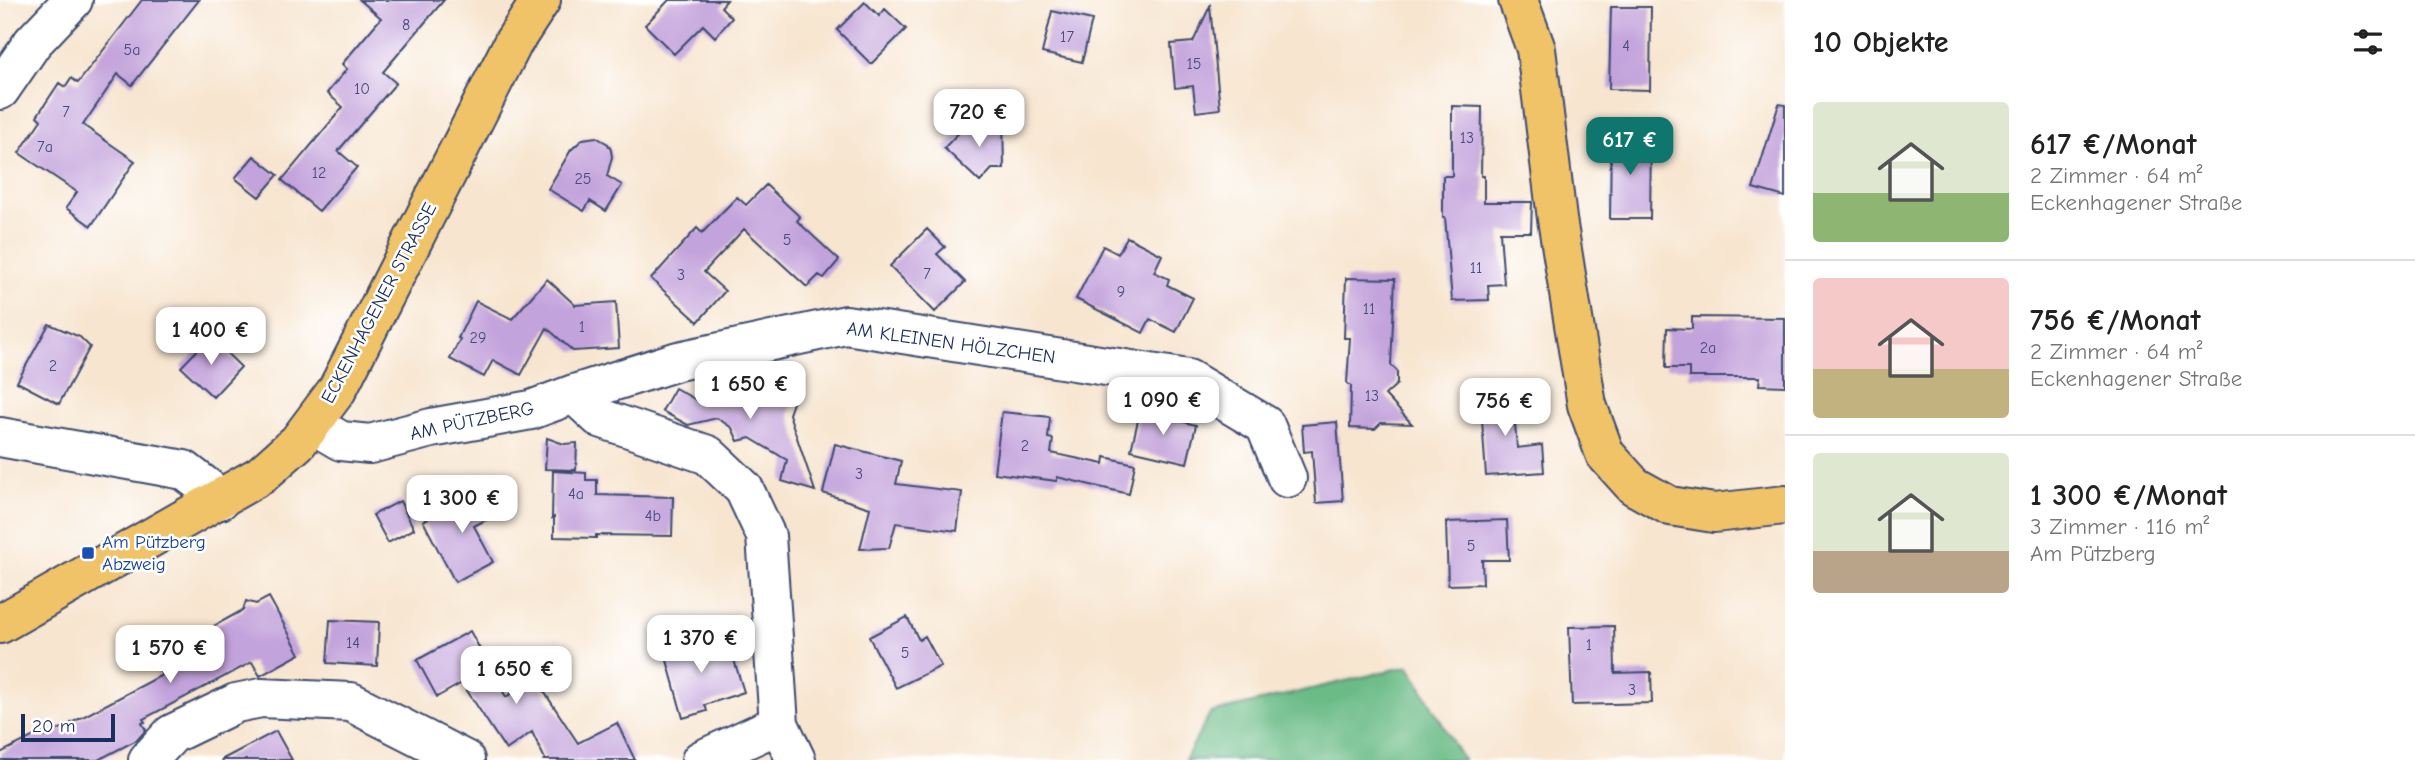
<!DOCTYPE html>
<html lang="de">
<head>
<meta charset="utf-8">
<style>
  body { margin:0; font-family:"Comic Neue",sans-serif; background:#f6f6f6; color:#222; height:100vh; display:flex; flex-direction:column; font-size:26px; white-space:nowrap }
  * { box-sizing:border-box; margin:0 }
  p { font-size:23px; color:#767676 }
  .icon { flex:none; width:38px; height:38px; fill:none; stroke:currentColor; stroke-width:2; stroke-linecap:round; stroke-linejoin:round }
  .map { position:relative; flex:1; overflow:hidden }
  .details { display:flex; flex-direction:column; background:#fff; width:630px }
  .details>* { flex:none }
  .scale { position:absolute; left:21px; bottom:18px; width:94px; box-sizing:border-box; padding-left:7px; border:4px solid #1b2f5e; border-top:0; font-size:19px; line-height:24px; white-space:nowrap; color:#1b2f5e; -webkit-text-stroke:5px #fff; paint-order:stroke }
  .price { position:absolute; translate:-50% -60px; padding:0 16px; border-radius:14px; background:#fff; color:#222; font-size:23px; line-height:46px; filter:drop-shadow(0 2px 4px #0008) }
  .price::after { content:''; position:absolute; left:50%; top:42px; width:21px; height:16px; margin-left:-10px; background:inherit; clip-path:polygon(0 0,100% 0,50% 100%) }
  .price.current { background:#0f766e; color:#fff }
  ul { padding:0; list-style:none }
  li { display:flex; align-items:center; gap:21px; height:175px; padding:0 28px }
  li+li { border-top:2px solid #e0e0e0 }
  li span { display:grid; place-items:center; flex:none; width:196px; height:140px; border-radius:7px; color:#555 }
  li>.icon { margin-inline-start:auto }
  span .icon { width:84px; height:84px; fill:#fffc; stroke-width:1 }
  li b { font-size:30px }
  h2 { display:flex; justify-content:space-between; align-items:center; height:84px; padding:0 28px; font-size:30px }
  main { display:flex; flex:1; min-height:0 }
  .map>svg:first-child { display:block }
  .forest { fill:#6abb86; stroke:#427572; stroke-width:2 }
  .building { fill:#c3a3db }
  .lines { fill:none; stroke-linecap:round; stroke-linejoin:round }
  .minor-casing { stroke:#3c4a6f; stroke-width:42 }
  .major-casing { stroke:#3c4a6f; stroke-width:42 }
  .minor { stroke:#fff; stroke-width:38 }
  .major { stroke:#f1c369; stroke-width:38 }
  .transit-dot { fill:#1a4fb4; stroke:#fff; stroke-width:2.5 }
  .labels { text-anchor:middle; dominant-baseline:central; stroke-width:5; stroke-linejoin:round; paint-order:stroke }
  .number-label { font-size:16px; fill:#454c7d }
  .street-label { font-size:19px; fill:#1b2f5e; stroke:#fff }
  .transit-label { font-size:19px; fill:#164399; stroke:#fff; text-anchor:start }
</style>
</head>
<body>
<main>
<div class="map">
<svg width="1785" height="760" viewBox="0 0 1785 760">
  <rect width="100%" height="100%" fill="#fff"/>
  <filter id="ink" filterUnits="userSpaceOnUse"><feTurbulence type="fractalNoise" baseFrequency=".0143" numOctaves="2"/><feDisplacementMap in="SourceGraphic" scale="14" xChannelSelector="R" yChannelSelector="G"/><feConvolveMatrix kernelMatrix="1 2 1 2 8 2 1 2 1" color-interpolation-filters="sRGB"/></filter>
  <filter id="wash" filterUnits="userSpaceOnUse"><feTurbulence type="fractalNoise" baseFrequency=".00686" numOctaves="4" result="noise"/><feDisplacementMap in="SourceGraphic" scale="28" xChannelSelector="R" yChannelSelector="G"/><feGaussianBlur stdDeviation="1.57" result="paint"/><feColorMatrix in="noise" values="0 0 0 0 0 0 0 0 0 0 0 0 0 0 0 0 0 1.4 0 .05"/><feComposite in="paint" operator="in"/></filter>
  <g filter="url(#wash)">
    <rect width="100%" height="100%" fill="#f7e5cf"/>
    <path class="forest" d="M 1409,666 L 1463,760 L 1185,760 L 1210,713 Z"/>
    <g id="blocks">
      <path class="building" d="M 142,0 L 199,0 L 132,85 L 118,74 L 83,125 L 135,161 L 91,226 L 66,208 L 77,192 L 19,153 L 41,120 L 37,116 L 59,83 L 65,87 L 71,78 L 78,83 Z
        M 360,0 L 444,0 L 383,72 L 396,83 L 338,151 L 357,167 L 319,211 L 282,180 L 343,107 L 327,93 L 347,69 L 342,64 L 381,18 Z
        M 669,0 L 727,0 L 721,7 L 732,18 L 715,37 L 703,25 L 674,54 L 645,25 Z
        M 865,2 L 879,16 L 885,9 L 906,29 L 871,64 L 837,30 Z
        M 1210,6 L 1220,109 L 1196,112 L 1193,86 L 1175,88 L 1171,44 L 1193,42 Z
        M 1611,7 L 1651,7 L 1650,90 L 1609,89 Z
        M 1052,11 L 1092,20 L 1082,62 L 1042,53 Z
        M 1779,104 L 1785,105 L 1785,197 L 1753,188 Z
        M 1452,106 L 1482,107 L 1481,176 L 1484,176 L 1484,202 L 1532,202 L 1531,232 L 1500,232 L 1504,284 L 1488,285 L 1489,300 L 1452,301 L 1445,217 L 1443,217 L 1443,176 L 1452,176 Z
        M 972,119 L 987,132 L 1003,119 L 1004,169 L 992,169 L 980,182 L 944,148 Z
        M 1611,136 L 1651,136 L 1650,219 L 1610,219 Z
        M 596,137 L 608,144 L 611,150 L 612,157 L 607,176 L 622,185 L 606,211 L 590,201 L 584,211 L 548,189 L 571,150 L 583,139 Z
        M 254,156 L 278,175 L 259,197 L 235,178 Z
        M 766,185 L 800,217 L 797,221 L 839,260 L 824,278 L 819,275 L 807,287 L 744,229 L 704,272 L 725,291 L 698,322 L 651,279 L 697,228 L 702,233 L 737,197 L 746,205 Z
        M 927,229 L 945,247 L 937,254 L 965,282 L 935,312 L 890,266 Z
        M 1127,237 L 1162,255 L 1154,272 L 1169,279 L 1167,285 L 1193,298 L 1176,332 L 1150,319 L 1143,333 L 1076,299 L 1103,246 L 1118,254 Z
        M 1346,278 L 1395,279 L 1391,365 L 1397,371 L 1397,384 L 1385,395 L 1412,424 L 1381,423 L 1375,429 L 1350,428 L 1351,386 L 1347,383 L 1350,338 L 1344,338 Z
        M 547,279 L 575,305 L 616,302 L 619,348 L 573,351 L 547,328 L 521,375 L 493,360 L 484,377 L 450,359 L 460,339 L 458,338 L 476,301 L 512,319 Z
        M 1692,317 L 1785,318 L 1785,386 L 1759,385 L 1760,377 L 1689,377 L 1689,368 L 1666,368 L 1667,328 L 1692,329 Z
        M 49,324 L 80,337 L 90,347 L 59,404 L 17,382 Z
        M 210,337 L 241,367 L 213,397 L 181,367 Z
        M 720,377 L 741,389 L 756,387 L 770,392 L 777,387 L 786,388 L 791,393 L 794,400 L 789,414 L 815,491 L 782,481 L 787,460 L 750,438 L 738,441 L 732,428 L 717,418 L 688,425 L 662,411 L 675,388 L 703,404 Z
        M 1512,389 L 1517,448 L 1542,445 L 1544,472 L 1486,476 L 1480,391 Z
        M 1002,412 L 1050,417 L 1048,438 L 1053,439 L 1051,453 L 1104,464 L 1105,457 L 1135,464 L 1129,494 L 1057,477 L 1057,481 L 994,473 Z
        M 1140,412 L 1196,425 L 1187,463 L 1131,450 Z
        M 1337,422 L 1343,501 L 1316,503 L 1312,451 L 1304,452 L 1302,425 Z
        M 547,438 L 564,444 L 577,443 L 576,470 L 545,469 Z
        M 835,444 L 901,461 L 896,484 L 962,492 L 957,531 L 896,523 L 889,548 L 860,549 L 870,508 L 823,493 Z
        M 553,471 L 586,473 L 586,480 L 597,480 L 597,495 L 673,497 L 672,536 L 596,535 L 596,538 L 554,537 L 554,517 L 552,518 Z
        M 482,490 L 495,515 L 474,526 L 493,562 L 455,582 L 423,521 Z
        M 400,501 L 414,529 L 388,543 L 373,515 Z
        M 1507,520 L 1509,560 L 1482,560 L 1483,584 L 1448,585 L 1446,522 Z
        M 269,597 L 300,654 L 260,676 L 252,662 L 143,719 L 145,722 L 142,723 L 146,730 L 137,740 L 98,760 L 0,760 L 0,753 L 42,732 L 45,737 L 162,675 L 154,659 L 243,610 L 246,601 L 256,604 Z
        M 907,617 L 919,640 L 925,636 L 941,666 L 896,688 L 869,637 Z
        M 330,620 L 379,622 L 377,666 L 327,663 Z
        M 1614,626 L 1615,673 L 1651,672 L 1652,703 L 1572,705 L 1569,627 Z
        M 470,631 L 506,697 L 535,678 L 578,743 L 617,723 L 635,760 L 544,760 L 545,759 L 532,732 L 506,750 L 462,683 L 437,697 L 417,660 Z
        M 703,634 L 709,654 L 730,647 L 744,692 L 705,705 L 707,711 L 683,718 L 663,646 Z
        M 276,731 L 292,760 L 221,760 Z"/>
    </g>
  </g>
  <g filter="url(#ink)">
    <use href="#blocks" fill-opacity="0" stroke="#3c4a6f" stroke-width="2"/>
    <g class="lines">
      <g class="minor-casing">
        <path id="minor" d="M 0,90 L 33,42 L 73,0
          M 574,394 L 678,361 L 846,325 L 1188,379 L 1265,425 L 1287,478
          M 312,424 L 341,441 L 370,444 L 431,428 L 531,410 L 574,394 L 600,418 L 708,455 L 744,489 L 766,536 L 779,724 L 796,760
          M 0,437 L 184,470 L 210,490 L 220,500
          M 148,760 L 172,734 L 236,703 L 261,698 L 351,702 L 465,760
          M 701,760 L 779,724"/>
      </g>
      <g class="major-casing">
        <path id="major" d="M 1518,0 L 1536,49 L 1557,219 L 1587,405 L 1605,454 L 1634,486 L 1670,506 L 1714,513 L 1785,505
          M 0,624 L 261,475 L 298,442 L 337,390 L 513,43 L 541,0"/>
      </g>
      <use href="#minor" class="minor"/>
      <use href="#major" class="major"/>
    </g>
  </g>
  <rect class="transit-dot" x="81" y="546" width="14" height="14" rx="3.5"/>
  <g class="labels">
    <g class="number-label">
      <text x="406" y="25">8</text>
      <text x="1067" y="37">17</text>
      <text x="1626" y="46">4</text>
      <text x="132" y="50">5a</text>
      <text x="1194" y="64">15</text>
      <text x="362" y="89">10</text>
      <text x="66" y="112">7</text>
      <text x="1467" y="138">13</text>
      <text x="45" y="147">7a</text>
      <text x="319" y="173">12</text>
      <text x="583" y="179">25</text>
      <text x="787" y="240">5</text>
      <text x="1476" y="268">11</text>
      <text x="927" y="274">7</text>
      <text x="681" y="275">3</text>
      <text x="1121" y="292">9</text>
      <text x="1369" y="309">11</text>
      <text x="582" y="327">1</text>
      <text x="478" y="338">29</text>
      <text x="1708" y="348">2a</text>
      <text x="53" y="366">2</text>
      <text x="1372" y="396">13</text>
      <text x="1025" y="446">2</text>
      <text x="859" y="474">3</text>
      <text x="576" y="494">4a</text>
      <text x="653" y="516">4b</text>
      <text x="1471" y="546">5</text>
      <text x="353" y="643">14</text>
      <text x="1589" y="645">1</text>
      <text x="905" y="653">5</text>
      <text x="1632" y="690">3</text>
    </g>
    <g class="street-label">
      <text transform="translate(379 303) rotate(-62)">ECKENHAGENER STRASSE</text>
      <text transform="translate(951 343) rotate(8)">AM KLEINEN HÖLZCHEN</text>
      <text transform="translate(472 421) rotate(-12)">AM PÜTZBERG</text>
    </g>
    <g class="transit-label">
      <text x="102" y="542">Am Pützberg<tspan x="102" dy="22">Abzweig</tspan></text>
    </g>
  </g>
</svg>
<div class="scale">20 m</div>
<b class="price" style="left:979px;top:149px">720 €</b>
<b class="price current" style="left:1630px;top:177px">617 €</b>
<b class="price" style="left:211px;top:367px">1 400 €</b>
<b class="price" style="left:750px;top:421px">1 650 €</b>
<b class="price" style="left:1163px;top:437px">1 090 €</b>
<b class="price" style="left:1505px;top:438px">756 €</b>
<b class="price" style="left:462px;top:535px">1 300 €</b>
<b class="price" style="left:701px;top:675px">1 370 €</b>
<b class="price" style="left:170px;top:685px">1 570 €</b>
<b class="price" style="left:516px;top:706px">1 650 €</b>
</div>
<section class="details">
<h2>10 Objekte<svg class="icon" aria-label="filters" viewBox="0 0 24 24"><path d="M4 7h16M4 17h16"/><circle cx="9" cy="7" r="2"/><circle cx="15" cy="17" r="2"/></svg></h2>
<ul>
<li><span style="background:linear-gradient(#dfe7d0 65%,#8fb573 0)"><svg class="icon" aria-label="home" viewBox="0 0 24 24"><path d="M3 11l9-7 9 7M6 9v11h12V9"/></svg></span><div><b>617 €/Monat</b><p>2 Zimmer · 64 m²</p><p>Eckenhagener Straße</p></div></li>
<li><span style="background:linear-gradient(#f6c9c9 65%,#c2b280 0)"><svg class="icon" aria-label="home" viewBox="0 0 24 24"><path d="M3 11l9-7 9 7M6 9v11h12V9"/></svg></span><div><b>756 €/Monat</b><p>2 Zimmer · 64 m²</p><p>Eckenhagener Straße</p></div></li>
<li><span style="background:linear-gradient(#dfe7d0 70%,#b9a48a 0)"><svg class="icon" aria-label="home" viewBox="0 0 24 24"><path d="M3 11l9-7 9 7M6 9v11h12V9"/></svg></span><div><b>1 300 €/Monat</b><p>3 Zimmer · 116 m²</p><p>Am Pützberg</p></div></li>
</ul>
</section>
</main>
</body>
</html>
